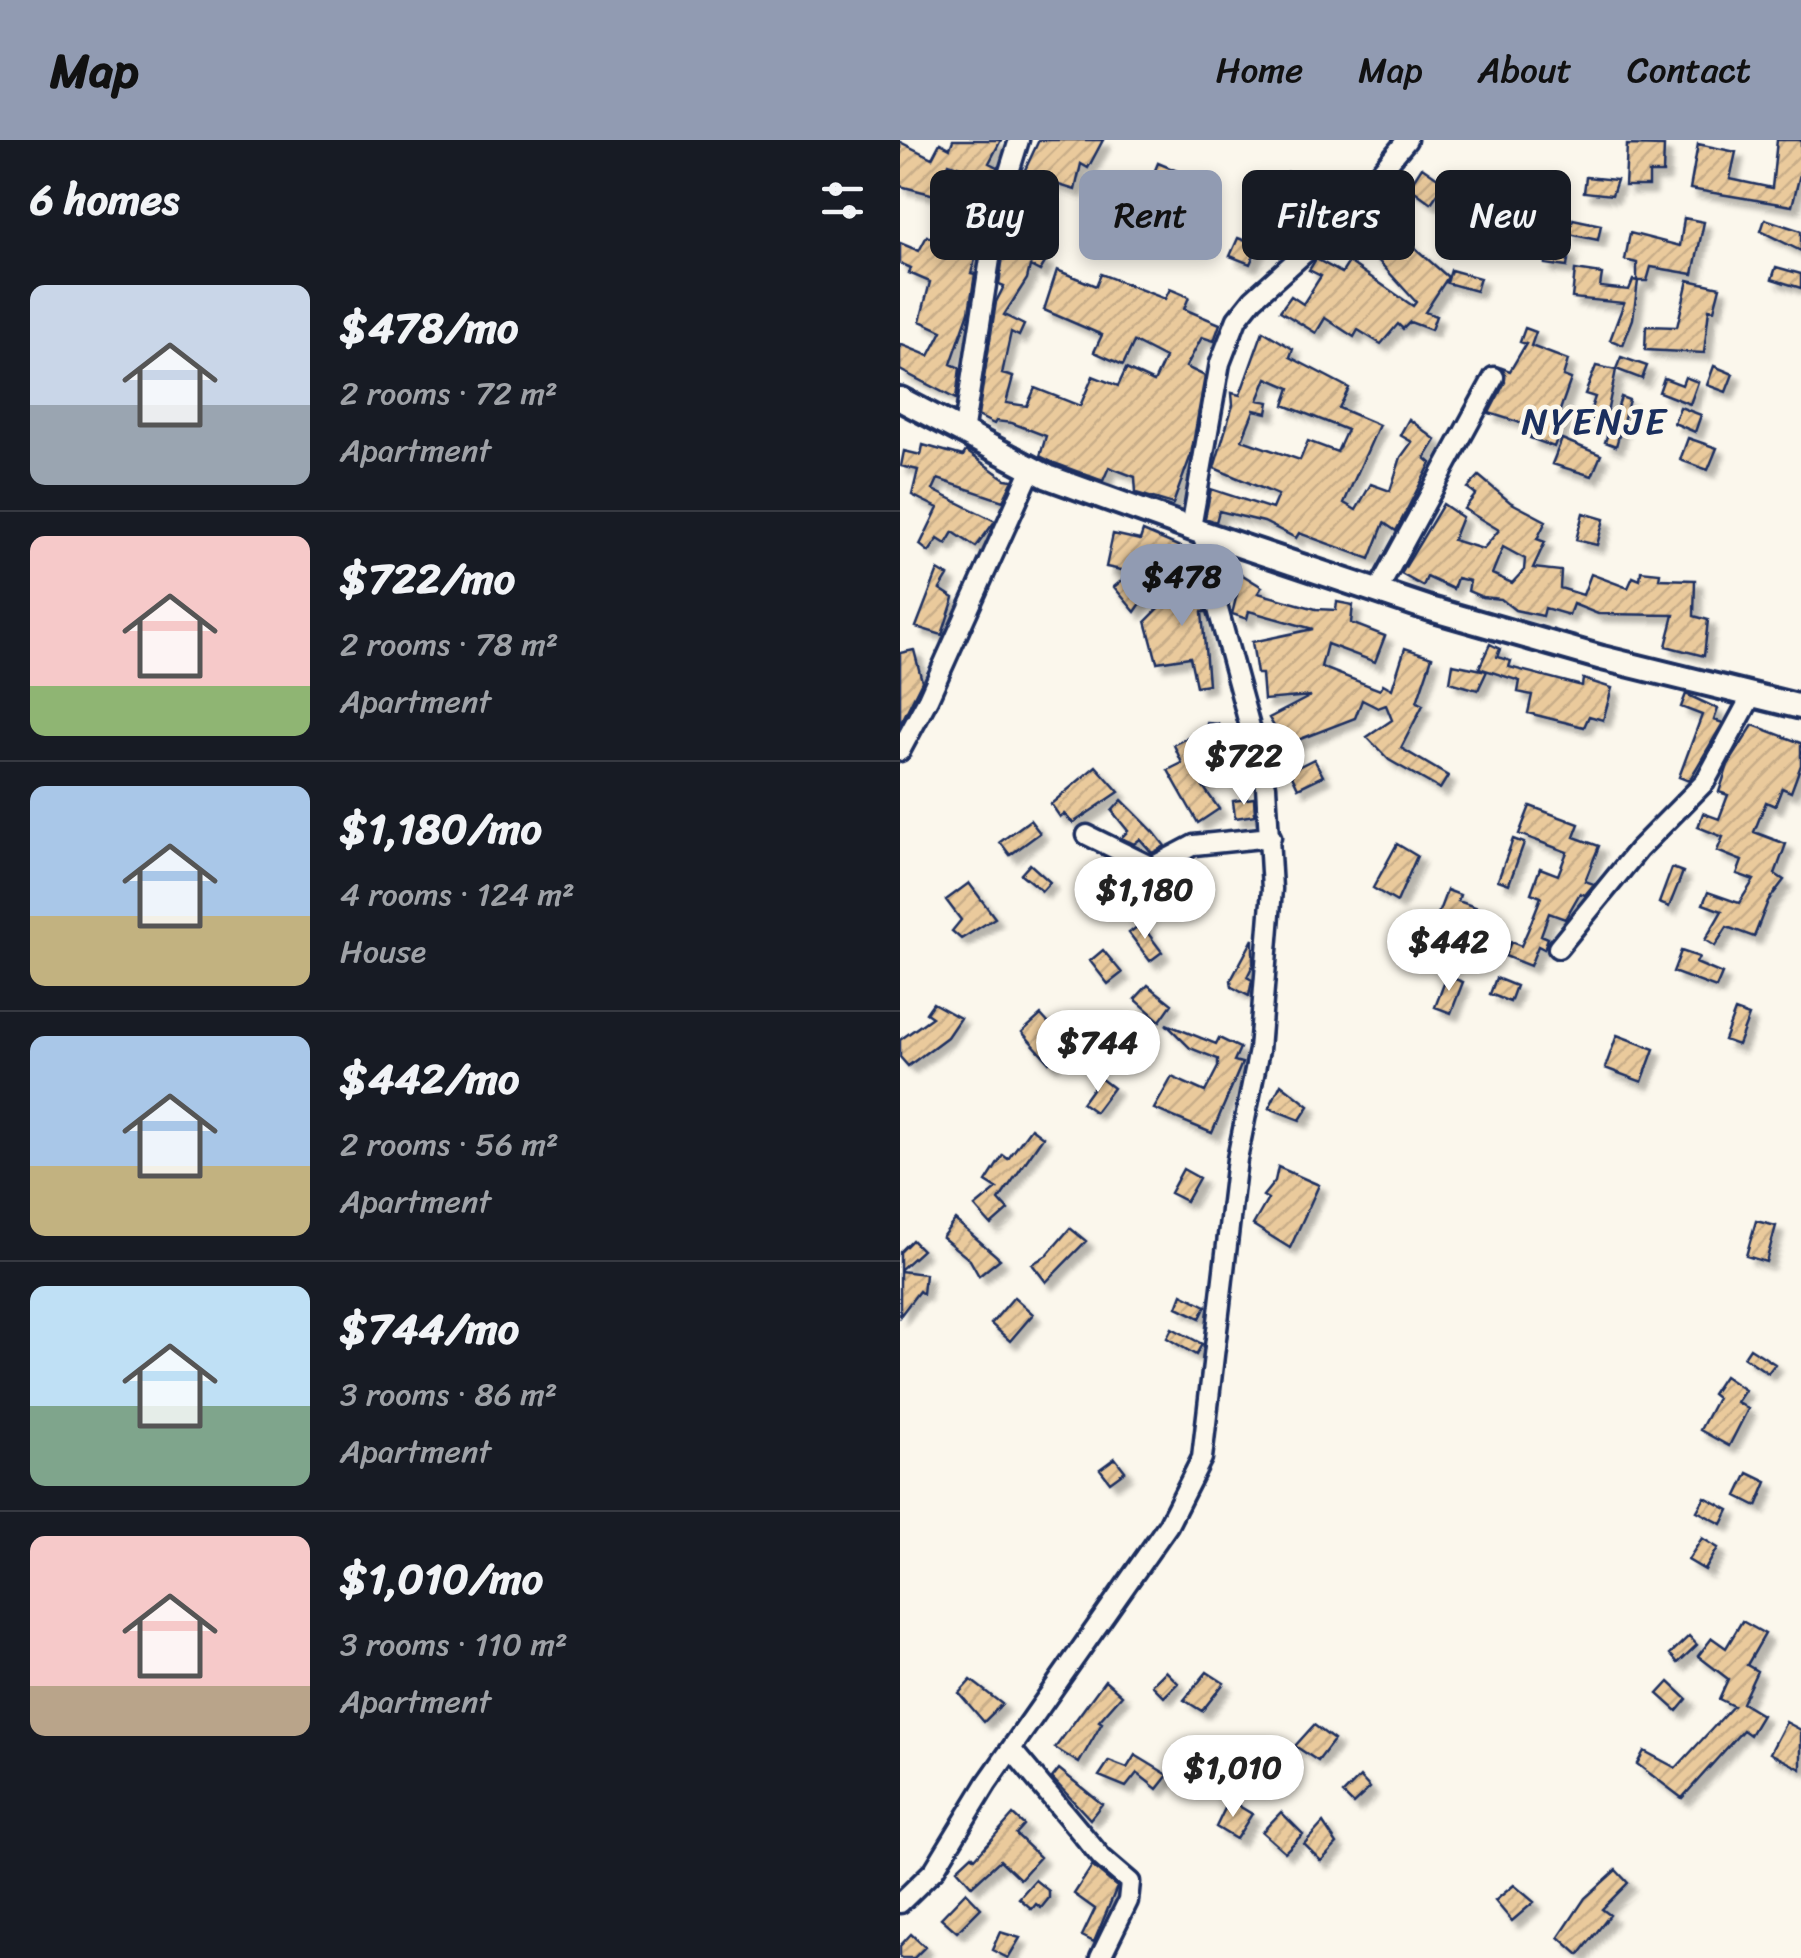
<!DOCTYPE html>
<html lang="en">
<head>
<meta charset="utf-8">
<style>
  body { margin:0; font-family:Sriracha,sans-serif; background:#20242c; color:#f1f3f6; height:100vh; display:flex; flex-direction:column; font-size:38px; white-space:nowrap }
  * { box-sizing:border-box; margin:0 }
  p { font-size:32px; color:#9ea1a6 }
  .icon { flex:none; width:55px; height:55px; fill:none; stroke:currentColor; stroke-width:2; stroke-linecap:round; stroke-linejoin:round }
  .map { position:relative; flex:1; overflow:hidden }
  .side { display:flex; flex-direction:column; background:#171b24; width:900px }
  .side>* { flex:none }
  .top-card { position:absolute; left:30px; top:30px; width:720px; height:90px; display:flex; gap:20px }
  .price { position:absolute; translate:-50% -85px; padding:0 22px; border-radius:35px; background:#fff; color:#222; font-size:32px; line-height:65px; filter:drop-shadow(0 2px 5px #0008) }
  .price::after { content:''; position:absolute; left:50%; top:60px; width:30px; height:22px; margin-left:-15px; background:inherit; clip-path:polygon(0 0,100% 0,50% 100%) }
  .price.selected { background:#919bb2; color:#111 }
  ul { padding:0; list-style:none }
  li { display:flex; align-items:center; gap:30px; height:250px; padding:0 30px }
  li+li { border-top:2px solid #363941 }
  li span { display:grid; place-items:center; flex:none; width:280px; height:200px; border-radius:15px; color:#555 }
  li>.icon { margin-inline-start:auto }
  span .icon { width:120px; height:120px; fill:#fffc; stroke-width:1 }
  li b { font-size:42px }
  h2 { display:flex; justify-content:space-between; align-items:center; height:120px; padding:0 30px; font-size:42px }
  .chip { padding:0 35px; border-radius:15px; background:#171b24; box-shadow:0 5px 15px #0003; font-size:35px; line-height:90px }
  .chip.selected { background:#919bb2; color:#111 }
  header { display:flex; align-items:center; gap:60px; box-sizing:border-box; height:140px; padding:0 50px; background:#919bb2; color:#111 }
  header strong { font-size:48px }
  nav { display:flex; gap:55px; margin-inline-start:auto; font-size:35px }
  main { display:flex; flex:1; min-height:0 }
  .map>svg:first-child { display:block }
  .building { fill:url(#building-hatch); stroke:#1b2f5e; stroke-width:2.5; fill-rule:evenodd; filter:url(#shadow) }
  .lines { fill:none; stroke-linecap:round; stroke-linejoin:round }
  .street-casing { stroke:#1b2f5e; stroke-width:25 }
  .secondary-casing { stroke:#1b2f5e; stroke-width:30 }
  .street { stroke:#fbf7ec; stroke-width:18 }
  .secondary { stroke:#fbf7ec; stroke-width:22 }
  .labels { text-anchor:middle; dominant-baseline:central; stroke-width:9; stroke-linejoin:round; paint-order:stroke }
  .quarter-label { font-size:38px; letter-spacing:2.5px; fill:#1b2f5e; stroke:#fbf7ec }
</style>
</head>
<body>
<header>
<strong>Map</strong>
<nav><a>Home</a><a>Map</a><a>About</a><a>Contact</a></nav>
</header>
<main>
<section class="side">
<h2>6 homes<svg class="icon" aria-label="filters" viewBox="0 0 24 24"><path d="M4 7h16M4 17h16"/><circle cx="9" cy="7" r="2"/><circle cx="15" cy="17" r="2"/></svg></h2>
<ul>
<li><span style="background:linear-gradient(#c9d6e8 60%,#9aa5b1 0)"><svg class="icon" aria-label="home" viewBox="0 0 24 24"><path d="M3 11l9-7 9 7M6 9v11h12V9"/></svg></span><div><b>$478/mo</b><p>2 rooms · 72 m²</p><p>Apartment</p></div></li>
<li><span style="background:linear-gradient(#f6c9c9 75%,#8fb573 0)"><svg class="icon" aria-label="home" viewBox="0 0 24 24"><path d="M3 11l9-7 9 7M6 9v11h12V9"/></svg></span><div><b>$722/mo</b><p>2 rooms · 78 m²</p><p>Apartment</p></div></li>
<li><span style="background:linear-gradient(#a9c7e8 65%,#c2b280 0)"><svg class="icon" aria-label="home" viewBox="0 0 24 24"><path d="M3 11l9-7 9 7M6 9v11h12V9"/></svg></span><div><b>$1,180/mo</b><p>4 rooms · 124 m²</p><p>House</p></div></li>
<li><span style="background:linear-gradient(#a9c7e8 65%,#c2b280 0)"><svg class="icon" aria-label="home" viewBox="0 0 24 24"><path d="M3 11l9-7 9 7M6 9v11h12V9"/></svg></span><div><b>$442/mo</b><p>2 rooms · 56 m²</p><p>Apartment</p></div></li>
<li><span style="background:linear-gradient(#bfe0f5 60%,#7fa58c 0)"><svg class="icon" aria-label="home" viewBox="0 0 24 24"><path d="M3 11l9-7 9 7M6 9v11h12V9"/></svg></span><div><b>$744/mo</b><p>3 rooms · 86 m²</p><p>Apartment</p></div></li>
<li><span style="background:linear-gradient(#f6c9c9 75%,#b9a48a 0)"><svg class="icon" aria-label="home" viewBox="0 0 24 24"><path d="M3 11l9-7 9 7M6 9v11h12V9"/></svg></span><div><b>$1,010/mo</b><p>3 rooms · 110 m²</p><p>Apartment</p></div></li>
</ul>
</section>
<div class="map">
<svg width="901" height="1818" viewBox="0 0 901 1818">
  <defs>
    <pattern id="building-hatch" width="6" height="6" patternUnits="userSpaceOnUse" patternTransform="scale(2.5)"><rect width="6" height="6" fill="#eaca9c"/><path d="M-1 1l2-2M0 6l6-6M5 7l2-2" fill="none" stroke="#c8ae89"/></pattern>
    <filter id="shadow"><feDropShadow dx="7" dy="7" stdDeviation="2.5" flood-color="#0004"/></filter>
  </defs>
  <rect width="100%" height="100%" fill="#fbf7ec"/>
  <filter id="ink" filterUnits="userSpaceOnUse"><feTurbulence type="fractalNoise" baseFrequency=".01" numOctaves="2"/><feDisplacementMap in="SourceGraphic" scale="20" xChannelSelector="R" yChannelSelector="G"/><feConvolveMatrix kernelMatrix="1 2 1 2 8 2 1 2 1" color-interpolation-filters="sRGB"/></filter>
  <g filter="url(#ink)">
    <path class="building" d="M 53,0 L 101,0 L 89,23 L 97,27 L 85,68 L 66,60 L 77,33 L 49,23 L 35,55 L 0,46 L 0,2 L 32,18 L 40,3 L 50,8 Z
      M 139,0 L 203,0 L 188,28 L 181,24 L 175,50 L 123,34 Z
      M 877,0 L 901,0 L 901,30 L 892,66 L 790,49 L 798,4 L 836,12 L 830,39 L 872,48 Z
      M 727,5 L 764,6 L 763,33 L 749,33 L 749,46 L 725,46 Z
      M 258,23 L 301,41 L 275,91 L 257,82 L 276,46 L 253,35 Z
      M 522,27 L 545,43 L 531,63 L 509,47 Z
      M 388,32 L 411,41 L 402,61 L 380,52 Z
      M 686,37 L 717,40 L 712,55 L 684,52 Z
      M 473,77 L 478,83 L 482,79 L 548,137 L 525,172 L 536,176 L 531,190 L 510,182 L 503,189 L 498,184 L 481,204 L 458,190 L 454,197 L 425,178 L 416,193 L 380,171 L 391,156 L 403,164 L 421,136 L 409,130 L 416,119 L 442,133 L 449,122 L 513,166 L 516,162 L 455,95 Z
      M 784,78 L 804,82 L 793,134 L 751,127 L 747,141 L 738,141 L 733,179 L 723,205 L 710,200 L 724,163 L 672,158 L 675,130 L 702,134 L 700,147 L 729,150 L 733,140 L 737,141 L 737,123 L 725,120 L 730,93 L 780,106 Z
      M 673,79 L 701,85 L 698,100 L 669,94 Z
      M 865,79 L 901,91 L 901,111 L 861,91 Z
      M 27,96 L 57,110 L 62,99 L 79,107 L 71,133 L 75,134 L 69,172 L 51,224 L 60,228 L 56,259 L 0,230 L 0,204 L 29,216 L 42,191 L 20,181 L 30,142 L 9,133 L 11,128 L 0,123 L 0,103 L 19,111 Z
      M 125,98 L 139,100 L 136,116 L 146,121 L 140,131 L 130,126 L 127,139 L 104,175 L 124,185 L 119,196 L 111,192 L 102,234 L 113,237 L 106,263 L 127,266 L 135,248 L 180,266 L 193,236 L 218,246 L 226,229 L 254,242 L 265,218 L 234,202 L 223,225 L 194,212 L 202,195 L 144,170 L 157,130 L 196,146 L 201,134 L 265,159 L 270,149 L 289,157 L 284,169 L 320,184 L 314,201 L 302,197 L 286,227 L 305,236 L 291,315 L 273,364 L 236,353 L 235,337 L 209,327 L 203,341 L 154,323 L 140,316 L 146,296 L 112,283 L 96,281 L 94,284 L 78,276 L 96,162 L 104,146 L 99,144 L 104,109 L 106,105 L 124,109 Z
      M 338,98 L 358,106 L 350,124 L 330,116 Z
      M 647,109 L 669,112 L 667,127 L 645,124 Z
      M 876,127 L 901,134 L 901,148 L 872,139 Z
      M 551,130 L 580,138 L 576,151 L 547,143 Z
      M 788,140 L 820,147 L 814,170 L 809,169 L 804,213 L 745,210 L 746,186 L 777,187 Z
      M 625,188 L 636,192 L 631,206 L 668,220 L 663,236 L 671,239 L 659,273 L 666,275 L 654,307 L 630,298 L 634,287 L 589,273 L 605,242 L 602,228 L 610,231 L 626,204 L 620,202 Z
      M 363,191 L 393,209 L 390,217 L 449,248 L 439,268 L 479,285 L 444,363 L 456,370 L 471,344 L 490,351 L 501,317 L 512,302 L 500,295 L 509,279 L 536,300 L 525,318 L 531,323 L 496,391 L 484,383 L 470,419 L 399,393 L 396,398 L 364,382 L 319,371 L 316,382 L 305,378 L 311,349 L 372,369 L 378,355 L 314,328 L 333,265 L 332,253 L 340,255 ZM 367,238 L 390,248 L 384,265 L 447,290 L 437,312 L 408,301 L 400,320 L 342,300 L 354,270 L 367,273 L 369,262 L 358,260 Z
      M 721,217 L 747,226 L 742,239 L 716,229 Z
      M 696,226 L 716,230 L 707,273 L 715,275 L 721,257 L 729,260 L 716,306 L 705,302 L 710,287 L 688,277 L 695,257 L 685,254 Z
      M 814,226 L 833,234 L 826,252 L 807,245 Z
      M 785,237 L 798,242 L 790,264 L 759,252 L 764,238 L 782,245 Z
      M 780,267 L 801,275 L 795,292 L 774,283 Z
      M 788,298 L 817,308 L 808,330 L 780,320 Z
      M 662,299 L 701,315 L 692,336 L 652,324 Z
      M 23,305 L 63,316 L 66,311 L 105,339 L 113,340 L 103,361 L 38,339 L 33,350 L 95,381 L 76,407 L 53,392 L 46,404 L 38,399 L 29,412 L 20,405 L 38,368 L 12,355 L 18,330 L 1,326 L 4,311 L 21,315 Z
      M 579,336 L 610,362 L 646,381 L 637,399 L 645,402 L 633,428 L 661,431 L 660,448 L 683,455 L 691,434 L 728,448 L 733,437 L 740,440 L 741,431 L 760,433 L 759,439 L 795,440 L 794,476 L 808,480 L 804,516 L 766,506 L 774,475 L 698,474 L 673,464 L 669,475 L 645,468 L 643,476 L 615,470 L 601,459 L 582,457 L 568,451 L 570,441 L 557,438 L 553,449 L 527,437 L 523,446 L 501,434 L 543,364 L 562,377 L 553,400 L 583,409 L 599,390 L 564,369 L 576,354 L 568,348 ZM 603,407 L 625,419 L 624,430 L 612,443 L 592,434 Z
      M 683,373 L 704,379 L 697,405 L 676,400 Z
      M 243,391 L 294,413 L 297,429 L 270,420 L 259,436 L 248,429 L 237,449 L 246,456 L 235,472 L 214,447 L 232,432 L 206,427 L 213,394 L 240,400 Z
      M 333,429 L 362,447 L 358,453 L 416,469 L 436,470 L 437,462 L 453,465 L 451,483 L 485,496 L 475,522 L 427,504 L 421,527 L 480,550 L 483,544 L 492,549 L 505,508 L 532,517 L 517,562 L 523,565 L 501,608 L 548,636 L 540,649 L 489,620 L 467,597 L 492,580 L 486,565 L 478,568 L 462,560 L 455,578 L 385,605 L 369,578 L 411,556 L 364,560 L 362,534 L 357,534 L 352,502 L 413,489 L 349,471 L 347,479 L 332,474 L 337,454 L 325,443 Z
      M 38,430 L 48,436 L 40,449 L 54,458 L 42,495 L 16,487 Z
      M 297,431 L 306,472 L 302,472 L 308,544 L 296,546 L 290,517 L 257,522 L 246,481 L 273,454 L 283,452 L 278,449 Z
      M 590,504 L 600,509 L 597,517 L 611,521 L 609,527 L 682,546 L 683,539 L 712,548 L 703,580 L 689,576 L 684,587 L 628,573 L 632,555 L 618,552 L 620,541 L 579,528 Z
      M 14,510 L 22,541 L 0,585 L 0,513 Z
      M 553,524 L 587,531 L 578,550 L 550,542 Z
      M 786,554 L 818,569 L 814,580 L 823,583 L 789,641 L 779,637 L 802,575 L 781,567 Z
      M 307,583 L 318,584 L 316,607 L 329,631 L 302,645 L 319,669 L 298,683 L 268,630 L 282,623 L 274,605 L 307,588 Z
      M 853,585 L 901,603 L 901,625 L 891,652 L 882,648 L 875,666 L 866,662 L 854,692 L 886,704 L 875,734 L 884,740 L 868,761 L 854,797 L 827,787 L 815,806 L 805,800 L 822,771 L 803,764 L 808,752 L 839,763 L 854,740 L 837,734 L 842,721 L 817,711 L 823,697 L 798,687 L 803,673 L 819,679 L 828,655 L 819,652 L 828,625 Z
      M 414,619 L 423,636 L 398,648 L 390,631 Z
      M 196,626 L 219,652 L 173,683 L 164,674 L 160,677 L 151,664 Z
      M 354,658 L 355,675 L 335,678 L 333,661 Z
      M 222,660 L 254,692 L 265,706 L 252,713 L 240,699 L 234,704 L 221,698 L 228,691 L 212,671 Z
      M 630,666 L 679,684 L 674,697 L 699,706 L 685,741 L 694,744 L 685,755 L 680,753 L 665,779 L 649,773 L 641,795 L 648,798 L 644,809 L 638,806 L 630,826 L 605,816 L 611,802 L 621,806 L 628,790 L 641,757 L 631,753 L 640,728 L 658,735 L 667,712 L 619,694 Z
      M 130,680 L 140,693 L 110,715 L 100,702 Z
      M 613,699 L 624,703 L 609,744 L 598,740 Z
      M 497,704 L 517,716 L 497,762 L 473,748 Z
      M 207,720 L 221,734 L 206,749 L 192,735 Z
      M 130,724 L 150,742 L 142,751 L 121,734 Z
      M 772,728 L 783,732 L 769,767 L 759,763 Z
      M 69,743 L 95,778 L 61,799 L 52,791 L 61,780 L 46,760 Z
      M 547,750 L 560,755 L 558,761 L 595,774 L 580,796 L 535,782 Z
      M 517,781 L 542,791 L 532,816 L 507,806 Z
      M 241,784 L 262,812 L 250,821 L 229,793 Z
      M 353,799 L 353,825 L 347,837 L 352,840 L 349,856 L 332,847 L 331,840 Z
      M 203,810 L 222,833 L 208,844 L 190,821 Z
      M 781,811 L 799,817 L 796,823 L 822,834 L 816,848 L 773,832 Z
      M 547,836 L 563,842 L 551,873 L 535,867 Z
      M 596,838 L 616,846 L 610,862 L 590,854 Z
      M 248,845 L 272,864 L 260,881 L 235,859 Z
      M 33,863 L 60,878 L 47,897 L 8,926 L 0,917 L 0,900 L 32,877 L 26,873 Z
      M 835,871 L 849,876 L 838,905 L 824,900 Z
      M 141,875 L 167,904 L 149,922 L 122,892 Z
      M 266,884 L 316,904 L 319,898 L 340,908 L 334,921 L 342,923 L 312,993 L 254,969 L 272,937 L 305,952 L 318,927 L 318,919 L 290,908 Z
      M 717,895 L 754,909 L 742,942 L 705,928 Z
      M 200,938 L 213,948 L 195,972 L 182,963 Z
      M 381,944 L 409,966 L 400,980 L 369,968 Z
      M 131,988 L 143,997 L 99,1060 L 108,1070 L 91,1085 L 75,1067 L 97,1049 L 86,1042 L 103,1015 L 108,1019 Z
      M 378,1027 L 419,1045 L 390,1108 L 353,1085 L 368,1059 L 363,1056 L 375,1041 Z
      M 283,1029 L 299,1038 L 286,1061 L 270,1053 Z
      M 55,1080 L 100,1119 L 79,1136 L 70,1120 L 42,1097 Z
      M 856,1081 L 876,1086 L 866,1122 L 846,1116 Z
      M 170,1088 L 186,1101 L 146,1142 L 132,1124 L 147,1115 Z
      M 12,1100 L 22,1110 L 0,1130 L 0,1112 Z
      M 0,1131 L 25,1134 L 23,1154 L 19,1151 L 0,1176 Z
      M 282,1154 L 306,1166 L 300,1178 L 277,1167 Z
      M 114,1157 L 133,1174 L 110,1201 L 91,1184 Z
      M 272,1188 L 302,1204 L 296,1215 L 267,1198 Z
      M 850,1208 L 875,1224 L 868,1233 L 844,1217 Z
      M 824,1236 L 845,1250 L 837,1262 L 848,1269 L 829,1306 L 800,1290 L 817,1258 L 812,1254 Z
      M 215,1318 L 225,1331 L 210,1342 L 200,1329 Z
      M 848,1333 L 867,1342 L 857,1366 L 837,1356 Z
      M 805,1357 L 829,1370 L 822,1384 L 797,1371 Z
      M 802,1398 L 818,1408 L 805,1430 L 788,1420 Z
      M 842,1481 L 865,1494 L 847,1525 L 857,1531 L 842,1563 L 862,1575 L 850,1595 L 843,1590 L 782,1658 L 737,1624 L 744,1611 L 776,1628 L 833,1566 L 819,1559 L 828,1539 L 798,1516 L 812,1498 L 826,1508 Z
      M 789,1496 L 797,1505 L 778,1523 L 770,1514 Z
      M 266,1531 L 278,1543 L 264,1557 L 252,1545 Z
      M 307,1532 L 324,1543 L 302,1571 L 284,1560 Z
      M 71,1540 L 102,1564 L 84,1582 L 59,1553 Z
      M 205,1540 L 222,1555 L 199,1581 L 202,1583 L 179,1623 L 155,1608 Z
      M 769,1542 L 787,1559 L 777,1571 L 758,1554 Z
      M 886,1582 L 901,1590 L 901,1629 L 870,1613 Z
      M 414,1585 L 434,1600 L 418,1621 L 395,1606 Z
      M 235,1615 L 268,1635 L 257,1649 L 237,1633 L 226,1647 L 199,1636 L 209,1621 L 227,1628 Z
      M 159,1629 L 202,1664 L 190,1679 L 152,1638 Z
      M 460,1637 L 470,1648 L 453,1664 L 443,1654 Z
      M 329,1660 L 352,1674 L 336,1699 L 316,1687 Z
      M 381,1672 L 403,1694 L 385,1712 L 362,1692 Z
      M 113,1675 L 124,1685 L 116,1694 L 140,1717 L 120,1739 L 100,1720 L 72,1746 L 57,1729 L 72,1715 L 75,1718 Z
      M 423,1683 L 437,1704 L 421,1721 L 404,1704 Z
      M 192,1726 L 217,1747 L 194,1802 L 182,1796 L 195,1769 L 174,1754 Z
      M 716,1730 L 728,1743 L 702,1769 L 710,1775 L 679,1815 L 659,1797 L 685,1758 Z
      M 135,1740 L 149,1751 L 149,1758 L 141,1768 L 136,1764 L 132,1769 L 119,1758 Z
      M 614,1745 L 634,1762 L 612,1781 L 595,1761 Z
      M 66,1752 L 81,1768 L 57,1792 L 41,1778 Z
      M 100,1792 L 120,1798 L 108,1818 L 92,1810 Z
      M 11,1794 L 25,1807 L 14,1818 L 0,1818 L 0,1806 Z"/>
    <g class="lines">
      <g class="street-casing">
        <path id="street" d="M 63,294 L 98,67 L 119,0
          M 291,388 L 320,223 L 337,179 L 353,159 L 438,83 L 507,0
          M 477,452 L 594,237
          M 0,611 L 28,559 L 132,328
          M 187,695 L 252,727 L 294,705 L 371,697
          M 658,808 L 738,710 L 805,642 L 852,555
          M 111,1609 L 202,1718 L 230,1742 L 228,1761 L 200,1818
          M 0,1763 L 34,1730 L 87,1643 L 268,1385 L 302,1318 L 337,1019 L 359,910 L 372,749 L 366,646 L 315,458 L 303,393"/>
      </g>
      <g class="secondary-casing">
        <path id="secondary" d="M 0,259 L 148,337 L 303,393 L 527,468 L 702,518 L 901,567"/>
      </g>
      <use href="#street" class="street"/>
      <use href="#secondary" class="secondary"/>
    </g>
  </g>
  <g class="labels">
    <g class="quarter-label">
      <text x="695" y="281">NYENJE</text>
    </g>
  </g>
</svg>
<b class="price selected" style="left:282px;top:489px">$478</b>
<b class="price" style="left:344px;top:668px">$722</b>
<b class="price" style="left:245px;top:802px">$1,180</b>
<b class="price" style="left:549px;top:854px">$442</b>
<b class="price" style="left:198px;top:955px">$744</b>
<b class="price" style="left:333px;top:1680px">$1,010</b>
<div class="top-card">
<a class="chip">Buy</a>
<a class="chip selected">Rent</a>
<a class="chip">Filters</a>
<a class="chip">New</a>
</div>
</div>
</main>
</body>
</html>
